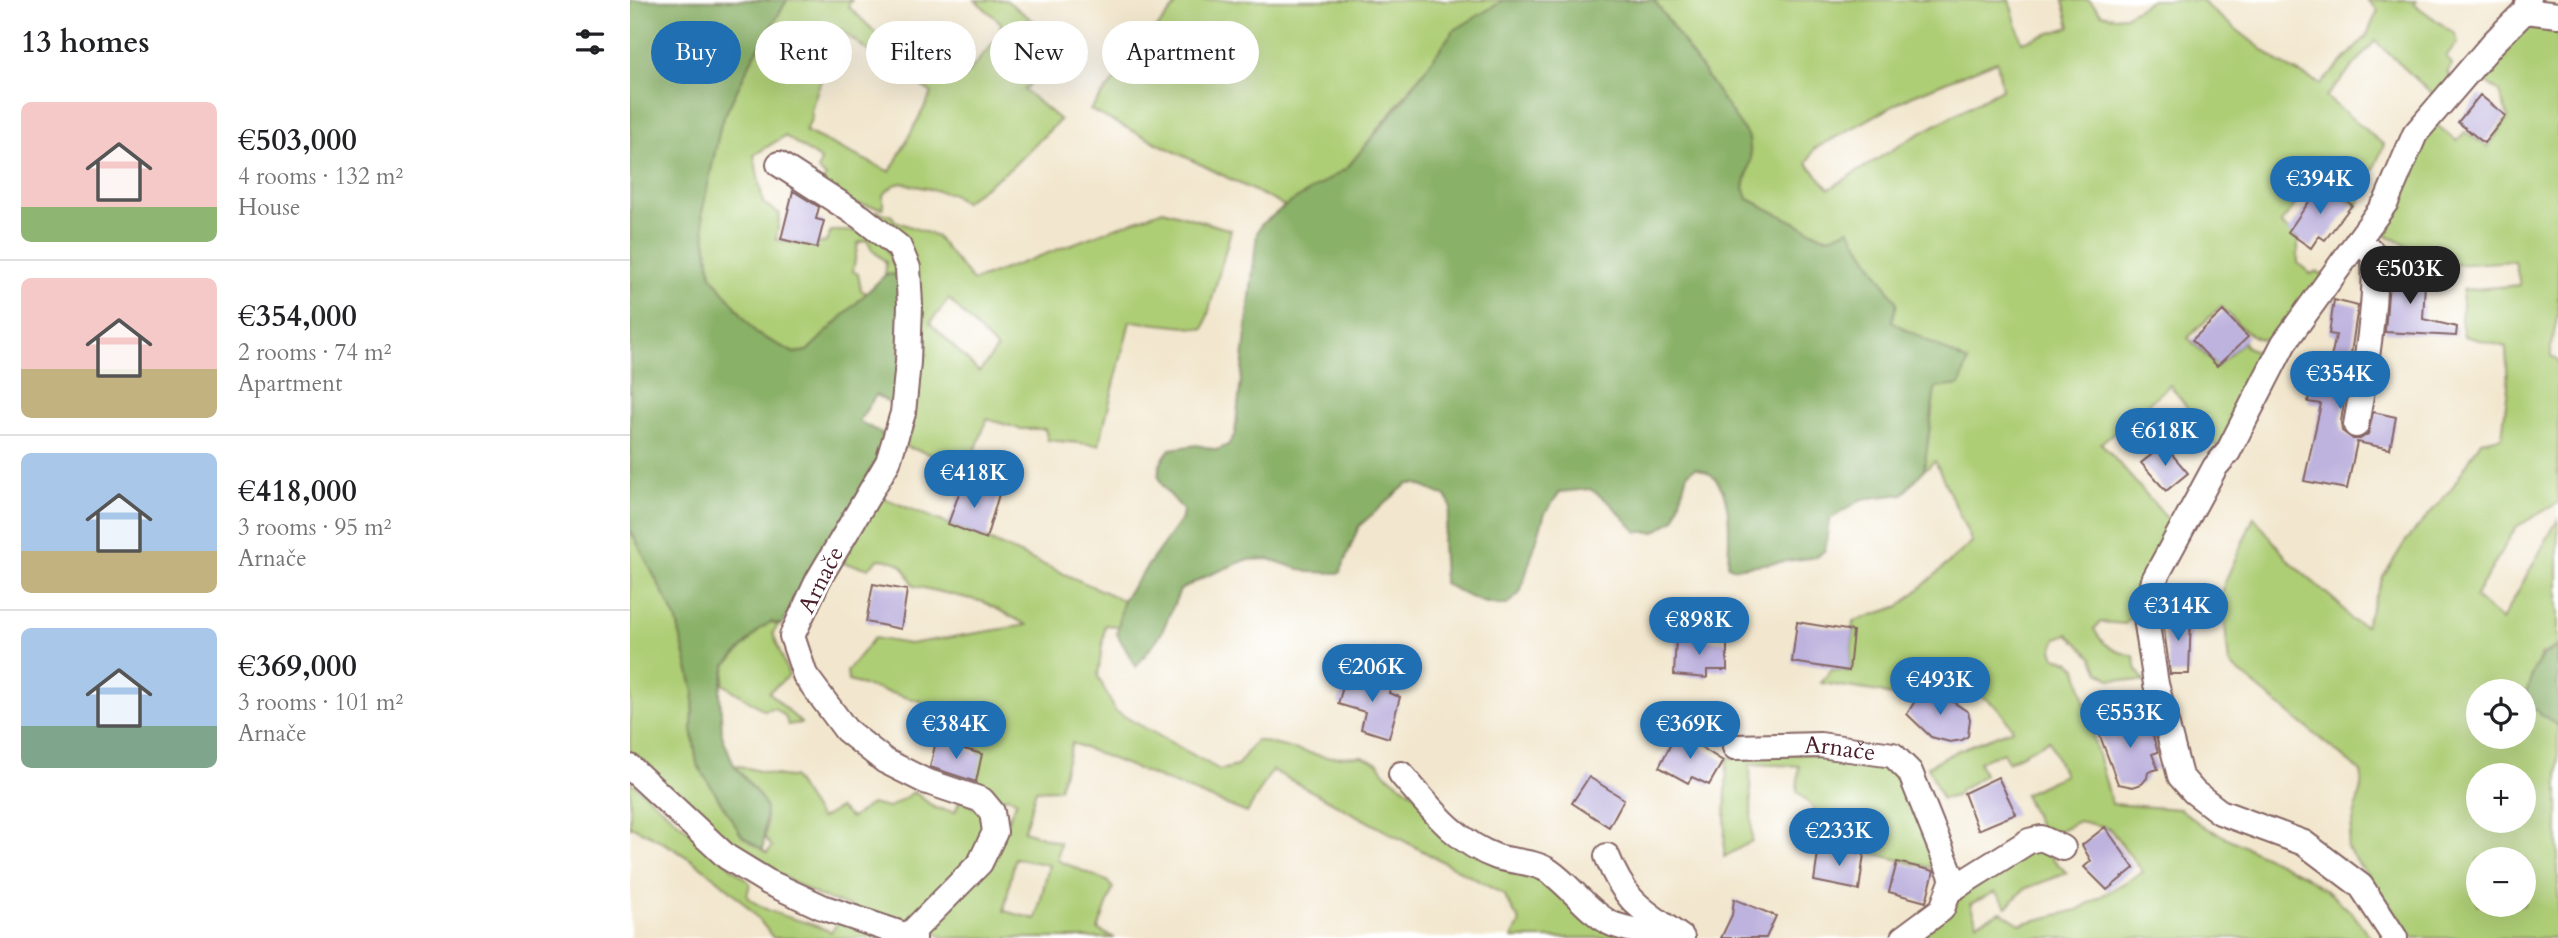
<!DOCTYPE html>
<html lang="en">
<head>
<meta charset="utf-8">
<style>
  body { margin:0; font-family:Cardo,serif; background:#f2f2f2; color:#202124; height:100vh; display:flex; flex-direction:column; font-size:26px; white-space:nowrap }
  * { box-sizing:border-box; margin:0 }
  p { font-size:23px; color:#757577 }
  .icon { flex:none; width:38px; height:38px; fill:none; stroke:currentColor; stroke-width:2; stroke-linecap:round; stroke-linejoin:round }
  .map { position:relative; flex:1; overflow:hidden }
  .side { display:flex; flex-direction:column; background:#fff; width:630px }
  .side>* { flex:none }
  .top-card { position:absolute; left:21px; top:21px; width:665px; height:63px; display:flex; gap:14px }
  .fabs { position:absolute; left:1836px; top:679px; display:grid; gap:14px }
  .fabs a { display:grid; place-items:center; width:70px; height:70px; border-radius:50%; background:#fff; box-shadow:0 7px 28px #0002; font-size:35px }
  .price { position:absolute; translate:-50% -60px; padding:0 16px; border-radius:24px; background:#1f6fb2; color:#fff; font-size:23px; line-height:46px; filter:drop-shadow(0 2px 4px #0008) }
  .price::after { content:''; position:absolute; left:50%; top:42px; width:21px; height:16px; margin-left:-10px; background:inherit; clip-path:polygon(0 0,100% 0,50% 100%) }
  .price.active { background:#222; color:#fff }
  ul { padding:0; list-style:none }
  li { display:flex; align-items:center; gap:21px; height:175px; padding:0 21px }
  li+li { border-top:2px solid #e0e0e0 }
  li span { display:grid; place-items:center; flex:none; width:196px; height:140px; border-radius:10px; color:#555 }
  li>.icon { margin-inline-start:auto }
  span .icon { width:84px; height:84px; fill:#fffc; stroke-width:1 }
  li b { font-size:30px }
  h2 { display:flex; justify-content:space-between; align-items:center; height:84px; padding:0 21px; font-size:30px }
  .chip { padding:0 24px; border-radius:32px; background:#fff; box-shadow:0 7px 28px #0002; font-size:24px; line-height:63px }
  .chip.active { background:#1f6fb2; color:#fff }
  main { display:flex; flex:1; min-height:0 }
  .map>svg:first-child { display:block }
  .green { fill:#aece76; stroke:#7c7650; stroke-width:2; fill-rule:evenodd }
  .forest { fill:#8ab167; stroke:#6a6849; stroke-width:2 }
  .building { fill:#beb3de }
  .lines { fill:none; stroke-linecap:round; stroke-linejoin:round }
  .minor-casing { stroke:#856564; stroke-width:28 }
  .minor { stroke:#fff; stroke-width:24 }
  .labels { text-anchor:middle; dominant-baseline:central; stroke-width:6; stroke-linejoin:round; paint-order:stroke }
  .street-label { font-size:24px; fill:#4a1f2b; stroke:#fff }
</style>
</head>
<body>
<main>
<section class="side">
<h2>13 homes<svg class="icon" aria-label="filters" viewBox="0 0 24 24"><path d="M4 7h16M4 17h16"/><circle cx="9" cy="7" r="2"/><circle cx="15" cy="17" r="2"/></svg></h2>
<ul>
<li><span style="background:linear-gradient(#f6c9c9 75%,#8fb573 0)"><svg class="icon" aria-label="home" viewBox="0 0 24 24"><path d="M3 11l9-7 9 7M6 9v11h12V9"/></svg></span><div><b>€503,000</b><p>4 rooms · 132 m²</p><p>House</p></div></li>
<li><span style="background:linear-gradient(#f6c9c9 65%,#c2b280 0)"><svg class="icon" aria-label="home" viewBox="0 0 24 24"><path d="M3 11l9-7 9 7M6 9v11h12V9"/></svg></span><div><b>€354,000</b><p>2 rooms · 74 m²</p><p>Apartment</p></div></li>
<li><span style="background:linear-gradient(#a9c7e8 70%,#c2b280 0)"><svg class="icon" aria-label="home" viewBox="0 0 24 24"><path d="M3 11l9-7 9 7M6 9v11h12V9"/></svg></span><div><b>€418,000</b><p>3 rooms · 95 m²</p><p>Arnače</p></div></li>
<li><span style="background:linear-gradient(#a9c7e8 70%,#7fa58c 0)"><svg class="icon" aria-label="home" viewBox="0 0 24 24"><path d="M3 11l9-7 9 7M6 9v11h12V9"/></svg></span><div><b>€369,000</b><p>3 rooms · 101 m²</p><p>Arnače</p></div></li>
</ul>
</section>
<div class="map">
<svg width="1928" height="938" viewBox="0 0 1928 938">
  <rect width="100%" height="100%" fill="#fff"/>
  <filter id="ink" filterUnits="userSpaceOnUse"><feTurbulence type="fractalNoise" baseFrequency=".0143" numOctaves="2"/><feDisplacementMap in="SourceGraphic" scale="14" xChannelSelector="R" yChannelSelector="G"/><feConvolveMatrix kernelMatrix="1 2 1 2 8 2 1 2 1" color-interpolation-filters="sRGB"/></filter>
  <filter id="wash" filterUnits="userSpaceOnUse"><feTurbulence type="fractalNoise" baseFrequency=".00686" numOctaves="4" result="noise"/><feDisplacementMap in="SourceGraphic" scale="28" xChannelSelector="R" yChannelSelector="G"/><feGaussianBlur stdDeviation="1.57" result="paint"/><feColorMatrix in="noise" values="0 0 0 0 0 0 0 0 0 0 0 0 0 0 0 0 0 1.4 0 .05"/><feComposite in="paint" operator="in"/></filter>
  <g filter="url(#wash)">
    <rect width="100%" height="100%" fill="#f2e7ce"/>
    <path class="green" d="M 157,0 L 222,0 L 218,6 L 247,34 L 301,75 L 333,79 L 370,35 L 371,23 L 345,0 L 376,0 L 436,46 L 394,90 L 430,120 L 381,168 L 334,202 L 322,194 L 272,183 L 264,185 L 253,195 L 253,208 L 221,203 L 191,184 L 196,177 L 188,170 L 191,160 L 155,136 L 124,155 L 133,203 L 150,214 L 146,240 L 180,245 L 196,242 L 201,231 C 250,232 249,230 272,274 L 255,275 L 256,262 L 242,250 L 237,240 L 228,243 L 223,271 L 228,274 L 231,290 L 238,294 L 177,351 L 164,353 L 127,334 L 81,275 L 72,213 L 91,123 L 120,63 ZM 211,30 L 239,52 L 302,93 L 260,172 L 175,131 L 182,118 L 181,109 L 204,42 Z
      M 550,0 L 874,0 L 856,12 L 795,70 L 717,168 L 655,206 L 460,110 Z
      M 1024,0 L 1379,0 L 1392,42 L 1440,27 L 1433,0 L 1459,0 L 1472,14 L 1484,17 L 1495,16 L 1522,0 L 1572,0 L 1579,8 L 1651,64 L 1691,84 L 1736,37 L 1748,10 L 1737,0 L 1787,0 L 1784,4 L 1825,34 L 1828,42 L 1816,56 L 1822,64 L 1817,72 L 1824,80 L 1809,100 L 1745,41 L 1696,97 L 1754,145 L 1727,207 L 1687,177 L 1651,223 L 1668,240 L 1668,263 L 1681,274 L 1687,271 L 1694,276 L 1650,341 C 1619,342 1611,327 1591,306 L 1558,338 L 1587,366 L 1614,341 L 1615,346 L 1635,356 L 1592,453 L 1540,385 L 1471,443 L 1542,524 L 1508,610 L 1495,624 L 1470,622 L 1464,629 C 1473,646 1485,652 1504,656 L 1507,670 L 1515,682 L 1480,679 L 1469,672 L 1462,657 L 1438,634 L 1427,638 L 1422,650 L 1425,657 L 1440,662 L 1447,668 L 1462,734 L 1482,804 L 1550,809 L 1573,826 L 1673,875 L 1695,889 L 1721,912 L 1741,938 L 1283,938 L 1332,896 L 1408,844 L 1437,873 L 1394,889 L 1377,907 L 1365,892 L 1340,904 L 1347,923 L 1371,912 L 1390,924 L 1447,910 L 1513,872 L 1479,828 L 1449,821 L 1428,831 L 1411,830 L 1394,794 L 1434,775 L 1419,740 L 1378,762 L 1373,752 L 1349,762 L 1354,775 L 1331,790 L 1326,796 L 1312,799 L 1298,766 L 1329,750 L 1383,729 L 1367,707 L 1340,688 L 1287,673 L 1271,699 L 1250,692 L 1191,683 L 1201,670 L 1219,671 L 1224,621 L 1270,606 L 1342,542 L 1305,461 L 1294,470 L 1305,388 L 1262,322 L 1267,303 L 1219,230 L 1203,236 L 1194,237 L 1118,199 L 1114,187 L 1121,159 L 1119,138 ZM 1367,61 L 1372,89 L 1283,137 L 1199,189 L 1177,163 L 1184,149 L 1281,96 Z
      M 1928,20 L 1928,315 L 1921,345 L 1921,356 L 1928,361 L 1928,503 L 1886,527 L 1845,597 L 1872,620 L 1928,519 L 1928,646 L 1911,655 L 1894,701 L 1928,726 L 1928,938 L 1784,938 L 1717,848 L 1732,782 L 1731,772 L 1599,664 L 1592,596 L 1594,584 L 1624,517 L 1660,562 L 1710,605 L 1721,620 L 1735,626 L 1753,577 L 1775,542 L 1822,488 L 1851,441 L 1872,437 L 1878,387 L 1876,347 L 1834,336 L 1831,321 L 1833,290 L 1890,285 L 1885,261 L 1792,267 C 1785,251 1775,242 1758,237 L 1752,224 L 1803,122 L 1827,141 L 1835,132 L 1858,147 L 1878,117 L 1869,92 L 1853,79 L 1849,67 L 1898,24 ZM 1848,691 L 1894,691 L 1894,737 L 1848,737 ZM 1848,775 L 1894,775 L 1894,821 L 1848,821 ZM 1848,859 L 1894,859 L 1894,905 L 1848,905 Z
      M 533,210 L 601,230 L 574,329 L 500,321 L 469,445 L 418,440 L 415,429 L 390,429 L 357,419 L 340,465 C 316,461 295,451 272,446 L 282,310 L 244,217 L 247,211 L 262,216 L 265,221 L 306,236 L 343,281 ZM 319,299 L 367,349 L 349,372 L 300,323 Z
      M 241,493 L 356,539 L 493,600 L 489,626 L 475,625 L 468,676 L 485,711 L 590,770 L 607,766 L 626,740 L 696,757 L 732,756 L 748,763 L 757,775 L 884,864 L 1011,938 L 882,938 L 890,922 L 873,894 L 642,770 L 617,813 L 442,743 L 429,789 L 406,790 L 394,831 L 430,843 L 427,860 L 477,881 L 483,888 L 468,930 L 485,938 L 318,938 L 310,936 L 304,930 L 306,917 L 370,814 L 378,819 L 387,801 L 378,797 L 362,800 L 339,787 L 350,749 L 303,735 L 311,707 L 218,681 L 217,671 L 244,638 L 279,644 L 397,625 L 354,602 L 284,586 C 273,566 275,561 249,559 L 238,568 L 202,561 ZM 385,858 L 419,865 L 406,919 L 374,911 Z
      M 0,529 L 46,618 L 64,692 L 62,729 L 67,764 L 112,836 L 137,853 L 142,847 L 135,838 C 141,800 126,792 104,765 C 123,768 146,778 163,777 L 190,819 L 209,808 L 221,818 L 241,804 L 258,808 L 284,792 L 305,808 L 325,812 L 330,800 L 353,813 L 358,835 L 282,928 L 189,896 L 98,847 L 0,751 Z
      M 141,622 L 148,625 L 143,633 L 159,676 L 139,692 L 171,723 L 158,725 L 155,716 L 144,708 L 134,710 L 93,684 L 96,665 L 130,629 Z
      M 1153,752 L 1260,762 L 1269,776 L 1311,870 L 1187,840 L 1191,816 L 1167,791 L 1169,766 L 1120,764 L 1122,841 L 1094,857 L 1097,758 Z
      M 0,781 L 120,883 L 117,896 C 137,917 176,919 201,932 L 209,921 L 250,938 L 143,938 C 109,889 55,851 1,826 L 0,827 Z"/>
    <path class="forest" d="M 0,0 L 157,0 L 120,63 L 91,123 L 72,213 L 81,275 L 127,334 L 164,353 L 177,351 L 255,275 L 272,274 L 268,408 L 246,395 L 229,421 L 259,438 L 199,547 L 151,625 L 141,622 L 130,629 L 96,665 L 90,691 L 92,735 L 104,765 L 133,801 L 136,809 L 133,850 L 112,836 L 67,764 L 62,729 L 64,692 L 46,618 L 0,529 Z
      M 874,0 L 1024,0 L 1119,138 L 1121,159 L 1114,187 L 1118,199 L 1194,237 L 1203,236 L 1219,229 L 1267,303 L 1262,322 L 1338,362 L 1330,385 L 1305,388 L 1294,470 L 1273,494 L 1232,499 L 1199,520 L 1195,550 L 1187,557 L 1104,568 L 1098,565 C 1099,539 1104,491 1080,474 C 1076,471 1069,469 1065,468 L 1057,474 L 1045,519 L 1025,532 L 1007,532 L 980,503 L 960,489 L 930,492 L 915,513 L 890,593 L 877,605 C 852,606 835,595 814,583 L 812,540 L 821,507 L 817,497 L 787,484 L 777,484 L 729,526 L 710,573 L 678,572 L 639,559 L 616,560 L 574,577 L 550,590 L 531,634 L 506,667 L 487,634 L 493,600 L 552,518 L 553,510 C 534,486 516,478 540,449 L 567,445 L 587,450 L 598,445 L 605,434 L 627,233 L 631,225 L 655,206 L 717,168 L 771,103 L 823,31 Z
      M 1928,646 L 1928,726 L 1894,702 C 1902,674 1901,661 1928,646 Z"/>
    <g id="blocks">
      <path class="building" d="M 1850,95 L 1876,116 L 1854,143 L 1828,122 Z
        M 1692,183 L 1722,205 L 1695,240 L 1689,236 L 1681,248 L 1658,232 Z
        M 163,191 L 189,207 L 186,219 L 194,221 L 187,248 L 151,239 Z
        M 1760,269 L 1792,271 L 1790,283 L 1795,283 L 1793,319 L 1827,327 L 1826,336 L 1755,332 Z
        M 1704,300 L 1728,306 L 1711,422 L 1712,431 L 1723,439 L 1730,439 L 1738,434 L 1743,412 L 1766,417 L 1760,449 L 1727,442 L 1717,489 L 1674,481 L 1691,404 L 1678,402 L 1682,383 L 1695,385 L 1706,335 L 1699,334 Z
        M 1593,311 L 1618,337 L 1587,366 L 1562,340 Z
        M 1534,445 L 1558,473 L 1536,491 L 1511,463 Z
        M 334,480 L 369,494 L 356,539 L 318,524 Z
        M 243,584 L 277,590 L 271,629 L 236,622 Z
        M 1532,615 L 1561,616 L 1559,674 L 1540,674 Z
        M 1167,622 L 1223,631 L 1219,671 L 1162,662 Z
        M 1046,637 L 1097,642 L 1097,670 L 1077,670 L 1077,678 L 1044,675 Z
        M 737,678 L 761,683 L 759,693 L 770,697 L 759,738 L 731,729 L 735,712 L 708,704 L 715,680 L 734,685 Z
        M 1302,688 L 1338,712 L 1340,719 L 1338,736 L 1332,740 L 1320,742 L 1301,737 L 1277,714 L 1285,701 Z
        M 1495,716 L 1504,716 L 1510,721 L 1517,718 L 1528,752 L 1522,754 L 1528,769 L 1518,772 L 1517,778 L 1512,784 L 1503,787 L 1488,784 L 1470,736 L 1484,720 Z
        M 1047,732 L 1093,761 L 1079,785 L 1062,777 L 1058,783 L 1029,767 Z
        M 306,741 L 352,754 L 346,782 L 300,767 Z
        M 959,777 L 994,799 L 979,827 L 942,803 Z
        M 1368,777 L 1386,814 L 1348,830 L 1334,793 Z
        M 1475,827 L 1504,868 L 1477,890 L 1454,867 L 1461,861 L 1452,845 Z
        M 1189,846 L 1234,854 L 1229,890 L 1184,881 Z
        M 1267,862 L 1304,871 L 1296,902 L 1259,892 Z
        M 1104,899 L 1146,916 L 1136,938 L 1091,938 L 1102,915 Z"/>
    </g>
  </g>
  <g filter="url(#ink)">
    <use href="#blocks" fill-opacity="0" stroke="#856564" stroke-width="2"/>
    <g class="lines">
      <g class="minor-casing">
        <g id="minor">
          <path d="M 1895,11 L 1928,15"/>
          <path d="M 149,164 L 231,217 L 269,247 L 278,268 L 280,305 L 278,362 L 273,413 L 258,462 L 188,580 L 162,636 L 175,675 L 216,730 L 255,761 L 295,781 L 352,800 L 362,812 L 365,832 L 350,863 L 278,936"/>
          <path d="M 1726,425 C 1731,396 1753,272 1741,251 C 1738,248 1731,244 1728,241"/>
          <path id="s1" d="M 1105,747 L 1190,745 L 1263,755 L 1280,772 L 1323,879 L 1312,909 L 1273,938"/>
          <path d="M 0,767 L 97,857 L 138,882 L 192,907 L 284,938"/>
          <path d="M 771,774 C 800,807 825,842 867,857 C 884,862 904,861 919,871 C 941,886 956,910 980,923 C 995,930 1012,930 1026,938"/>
          <path d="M 977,856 C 996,904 1012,909 1052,938"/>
          <path d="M 1319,891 L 1399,841 L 1411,838 L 1433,848"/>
          <path d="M 1765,938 L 1731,886 L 1674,843 L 1590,812 L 1564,792 L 1550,776 L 1526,684 L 1516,618 L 1524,580 L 1585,467 L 1598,452 L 1654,343 L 1756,202 L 1785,134 L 1863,43 L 1895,11 L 1898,0"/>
        </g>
      </g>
      <use href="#minor" class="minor"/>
    </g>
  </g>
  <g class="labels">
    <g class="street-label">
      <text transform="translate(191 580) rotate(-63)">Arnače</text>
      <text stroke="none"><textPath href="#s1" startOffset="105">Arnače</textPath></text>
    </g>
  </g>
</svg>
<div class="fabs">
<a><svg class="icon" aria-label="locate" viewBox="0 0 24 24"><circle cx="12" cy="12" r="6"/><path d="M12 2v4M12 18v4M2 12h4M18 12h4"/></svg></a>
<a>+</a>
<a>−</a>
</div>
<b class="price" style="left:1690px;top:216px">€394K</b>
<b class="price active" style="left:1780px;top:306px">€503K</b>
<b class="price" style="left:1710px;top:411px">€354K</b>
<b class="price" style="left:1535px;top:468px">€618K</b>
<b class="price" style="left:344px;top:510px">€418K</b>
<b class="price" style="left:1548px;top:643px">€314K</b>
<b class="price" style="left:1069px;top:657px">€898K</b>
<b class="price" style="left:742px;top:704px">€206K</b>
<b class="price" style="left:1310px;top:717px">€493K</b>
<b class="price" style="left:1500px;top:750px">€553K</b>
<b class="price" style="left:326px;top:761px">€384K</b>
<b class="price" style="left:1060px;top:761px">€369K</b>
<b class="price" style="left:1209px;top:868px">€233K</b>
<div class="top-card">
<a class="chip active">Buy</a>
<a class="chip">Rent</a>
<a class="chip">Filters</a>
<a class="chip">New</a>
<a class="chip">Apartment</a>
</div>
</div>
</main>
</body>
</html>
